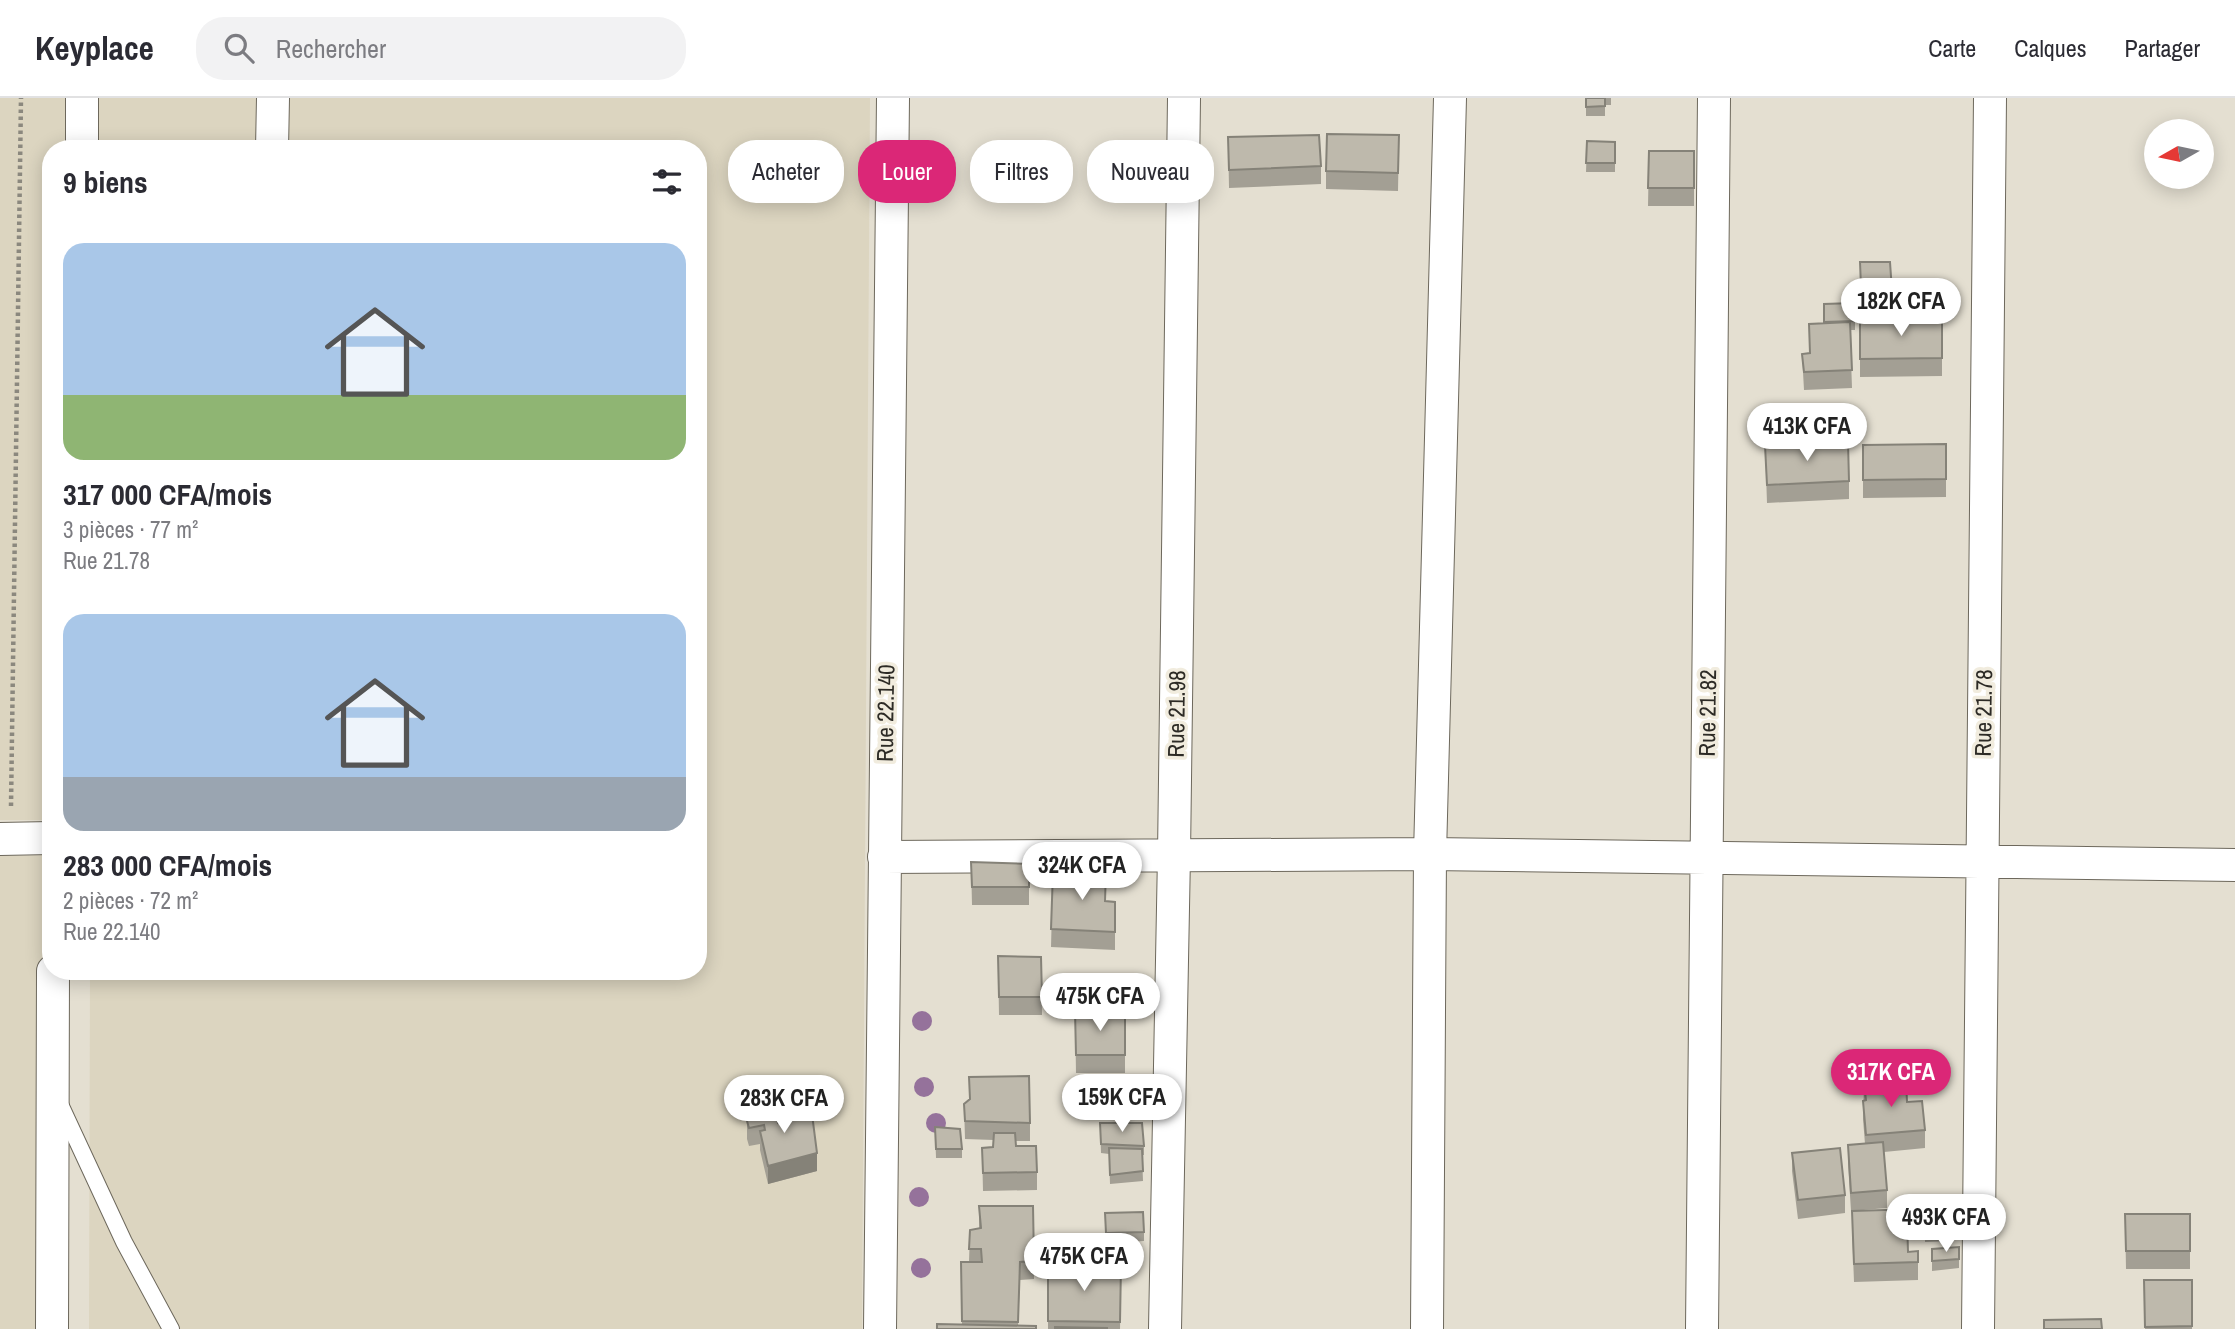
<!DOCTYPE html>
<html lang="fr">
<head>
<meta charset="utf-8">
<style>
  body { margin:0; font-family:"Archivo Narrow",sans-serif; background:#f2f2f3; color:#2b2b33; height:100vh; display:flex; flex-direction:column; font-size:26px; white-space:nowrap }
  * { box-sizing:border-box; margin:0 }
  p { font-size:23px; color:#7c7c81 }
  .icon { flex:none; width:38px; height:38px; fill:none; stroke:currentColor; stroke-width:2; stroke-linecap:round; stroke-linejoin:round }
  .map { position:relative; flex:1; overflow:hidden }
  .drawer { position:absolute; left:42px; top:42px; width:665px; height:840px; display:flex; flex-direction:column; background:#fff; border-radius:28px; box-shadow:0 4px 18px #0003 }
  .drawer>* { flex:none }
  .hud { position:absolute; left:728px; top:42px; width:665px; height:63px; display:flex; gap:14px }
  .needle { width:46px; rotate:261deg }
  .buttons { position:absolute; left:2144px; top:21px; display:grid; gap:14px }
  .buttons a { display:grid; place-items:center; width:70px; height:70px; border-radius:50%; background:#fff; box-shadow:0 4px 18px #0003; font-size:35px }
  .price { position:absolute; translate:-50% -60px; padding:0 16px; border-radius:24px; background:#fff; color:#222; font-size:23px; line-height:46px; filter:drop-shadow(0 2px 4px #0008) }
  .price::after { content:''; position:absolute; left:50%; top:42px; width:21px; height:16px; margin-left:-10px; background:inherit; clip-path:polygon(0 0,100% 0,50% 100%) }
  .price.selected { background:#db2777; color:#fff }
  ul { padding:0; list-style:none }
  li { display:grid; align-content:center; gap:14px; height:371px; padding:0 21px }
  li span { display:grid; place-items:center; height:217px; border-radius:21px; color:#555 }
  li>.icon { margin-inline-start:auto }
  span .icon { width:126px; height:126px; fill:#fffc; stroke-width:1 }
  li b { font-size:30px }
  h2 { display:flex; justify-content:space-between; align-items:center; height:84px; padding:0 21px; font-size:30px }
  .pill { padding:0 24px; border-radius:28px; background:#fff; box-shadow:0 4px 18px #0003; font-size:24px; line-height:63px }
  .pill.selected { background:#db2777; color:#fff }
  header { display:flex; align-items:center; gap:42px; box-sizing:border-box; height:98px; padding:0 35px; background:#fff; border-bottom:2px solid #e1e1e2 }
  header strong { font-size:33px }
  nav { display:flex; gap:38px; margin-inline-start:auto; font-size:24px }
  .search { width:490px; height:63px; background:#f2f2f3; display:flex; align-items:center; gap:18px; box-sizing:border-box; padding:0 24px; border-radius:28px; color:#7c7c81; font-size:26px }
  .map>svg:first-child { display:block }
  .built { fill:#dcd5c0 }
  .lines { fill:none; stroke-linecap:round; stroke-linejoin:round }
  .service-casing { stroke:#6d685c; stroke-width:18 }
  .minor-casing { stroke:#6d685c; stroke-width:34 }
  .path { stroke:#8b887e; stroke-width:4.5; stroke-dasharray:3.5 3.5; stroke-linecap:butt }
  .service { stroke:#fff; stroke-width:16 }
  .minor { stroke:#fff; stroke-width:32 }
  .tree { fill:#95729b }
  .wall { fill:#a39f94 }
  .shaded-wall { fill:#858278 }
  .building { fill:#beb9ac; stroke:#858278; stroke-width:2 }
  .labels { text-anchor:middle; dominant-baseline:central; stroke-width:7; stroke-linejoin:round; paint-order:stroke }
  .street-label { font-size:23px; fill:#2d2b26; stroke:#f1ecde }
</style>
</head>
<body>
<header>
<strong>Keyplace</strong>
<div class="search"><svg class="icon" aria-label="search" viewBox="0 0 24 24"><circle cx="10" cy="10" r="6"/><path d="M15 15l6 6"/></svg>Rechercher</div>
<nav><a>Carte</a><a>Calques</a><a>Partager</a></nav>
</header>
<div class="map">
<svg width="2235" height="1231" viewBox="0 0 2235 1231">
  <rect width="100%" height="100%" fill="#e4dfd1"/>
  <path class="built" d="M 0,0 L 870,0 L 862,1231 L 89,1231 L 90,873 L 698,873 L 698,51 L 51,51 L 51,722 L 0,722 Z
    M 51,757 L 57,1231 L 0,1231 L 0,758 Z"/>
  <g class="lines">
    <g class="service-casing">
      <path id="service" d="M 59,1004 L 124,1144 L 171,1231"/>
    </g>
    <g class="minor-casing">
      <path id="minor" d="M 82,51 L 82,0
        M 272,51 L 273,0
        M 0,741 L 51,740
        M 884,759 L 1430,756 L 2235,767
        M 52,1231 L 53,873
        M 880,1231 L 893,0
        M 1165,1231 L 1174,757 L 1184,0
        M 1427,1231 L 1430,756 L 1450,0
        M 1702,1231 L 1714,0
        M 1978,1231 L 1990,0"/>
    </g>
    <path class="path" d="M 11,708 L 21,0"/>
    <use href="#service" class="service"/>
    <use href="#minor" class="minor"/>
  </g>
  <g class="tree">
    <circle cx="922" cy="923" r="10"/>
    <circle cx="924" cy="989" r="10"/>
    <circle cx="936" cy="1025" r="10"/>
    <circle cx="919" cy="1099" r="10"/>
    <circle cx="921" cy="1170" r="10"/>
  </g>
  <path class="wall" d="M 1586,0 L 1611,0 L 1611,7 L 1605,7 L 1605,18 L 1586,18 Z
    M 1399,37 L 1398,93 L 1326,91 L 1326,73 Z
    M 1228,39 L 1321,68 L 1321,86 L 1229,90 Z
    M 1587,43 L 1615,44 L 1615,74 L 1586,74 Z
    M 1649,53 L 1694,53 L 1694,108 L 1648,108 Z
    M 1860,164 L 1892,193 L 1899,193 L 1899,220 L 1942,220 L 1942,278 L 1860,279 L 1860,220 L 1861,220 Z
    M 1824,206 L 1855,223 L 1855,232 L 1850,232 L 1852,290 L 1804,292 L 1802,256 L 1810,255 L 1809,226 L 1824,226 Z
    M 1946,346 L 1946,399 L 1863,400 L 1863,347 Z
    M 1765,347 L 1849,383 L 1849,401 L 1767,405 Z
    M 971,764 L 1029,766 L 1029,807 L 972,807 Z
    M 1053,773 L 1105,803 L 1115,804 L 1115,852 L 1051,849 Z
    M 998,858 L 1041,859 L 1042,917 L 999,917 Z
    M 1075,913 L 1125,915 L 1125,975 L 1076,975 Z
    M 969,979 L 1030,1025 L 1030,1043 L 1016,1043 L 1016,1048 L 1037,1074 L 1037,1092 L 983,1093 L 982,1050 L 993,1049 L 994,1042 L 965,1041 L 964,1006 L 969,1002 Z
    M 1864,986 L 1907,1004 L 1925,1032 L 1925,1050 L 1884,1054 L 1887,1092 L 1887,1110 L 1851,1113 L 1848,1065 L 1848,1047 L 1865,1046 L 1863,1021 Z
    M 749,1008 L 766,1015 L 778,1025 L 817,1073 L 768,1086 L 760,1052 L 760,1046 L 749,1048 L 747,1041 L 747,1023 L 749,1021 Z
    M 1100,1025 L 1144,1048 L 1144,1057 L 1142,1057 L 1143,1083 L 1110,1086 L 1109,1056 L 1101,1055 Z
    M 935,1029 L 962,1051 L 962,1060 L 936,1060 Z
    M 1792,1055 L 1845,1097 L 1845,1115 L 1798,1121 L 1792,1073 Z
    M 979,1108 L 1033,1108 L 1034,1181 L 1020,1182 L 1018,1228 L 962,1226 L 961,1164 L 969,1164 L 970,1132 L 979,1130 Z
    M 1918,1111 L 1918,1138 L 1908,1138 L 1908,1154 L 1918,1153 L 1918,1182 L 1854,1184 L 1852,1131 Z
    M 1105,1115 L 1144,1134 L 1144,1143 L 1106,1145 Z
    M 2125,1116 L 2190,1116 L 2190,1171 L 2126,1171 Z
    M 1953,1121 L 1953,1143 L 1925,1144 L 1925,1122 Z
    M 1069,1149 L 1106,1158 L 1105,1167 L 1121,1185 L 1120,1231 L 1048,1231 L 1048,1167 L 1070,1167 Z
    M 1959,1149 L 1959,1170 L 1932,1173 L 1932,1151 Z
    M 2144,1182 L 2192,1182 L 2192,1231 L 2145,1231 Z"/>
  <path class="shaded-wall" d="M 817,1055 L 817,1073 L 768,1086 L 768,1068 Z"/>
  <path class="building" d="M 1586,0 L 1605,0 L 1605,8 L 1586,9 Z
    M 1327,36 L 1399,37 L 1398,75 L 1326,73 Z
    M 1319,37 L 1321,68 L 1229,72 L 1228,39 Z
    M 1587,43 L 1615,44 L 1615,65 L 1586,65 Z
    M 1649,53 L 1694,53 L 1694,90 L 1648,90 Z
    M 1860,164 L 1890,164 L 1892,193 L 1899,193 L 1899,213 L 1862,214 Z
    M 1854,205 L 1855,223 L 1824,224 L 1824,206 Z
    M 1860,220 L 1942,220 L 1942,260 L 1860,261 Z
    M 1850,224 L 1852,272 L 1804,274 L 1802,256 L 1810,255 L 1809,226 Z
    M 1848,344 L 1849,383 L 1767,387 L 1765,347 Z
    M 1946,346 L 1946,381 L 1863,382 L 1863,347 Z
    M 971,764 L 1029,766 L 1029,789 L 972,789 Z
    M 1053,773 L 1106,773 L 1105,803 L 1115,804 L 1115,834 L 1051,831 Z
    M 998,858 L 1041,859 L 1042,899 L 999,899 Z
    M 1075,913 L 1125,915 L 1125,957 L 1076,957 Z
    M 1029,978 L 1030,1025 L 965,1023 L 964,1006 L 970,1001 L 969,979 Z
    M 1906,982 L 1907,1004 L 1922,1003 L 1925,1032 L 1866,1037 L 1863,1003 L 1866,1002 L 1864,986 Z
    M 763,1005 L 766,1015 L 775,1013 L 778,1025 L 812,1016 L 817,1055 L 768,1068 L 760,1033 L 765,1032 L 764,1027 L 749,1030 L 747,1023 L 750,1019 L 749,1008 Z
    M 1100,1025 L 1142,1025 L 1144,1048 L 1101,1046 Z
    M 935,1029 L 960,1031 L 962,1051 L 936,1051 Z
    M 994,1035 L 1015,1035 L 1016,1048 L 1036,1048 L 1037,1074 L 983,1075 L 982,1050 L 993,1049 Z
    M 1883,1044 L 1887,1092 L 1851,1095 L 1848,1047 Z
    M 1109,1050 L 1142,1051 L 1143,1073 L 1110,1077 Z
    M 1840,1050 L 1845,1097 L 1798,1102 L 1792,1055 Z
    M 979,1108 L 1033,1108 L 1034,1163 L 1020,1164 L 1018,1224 L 962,1223 L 961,1164 L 982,1164 L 981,1151 L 969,1151 L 970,1132 L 981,1130 Z
    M 1918,1111 L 1918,1120 L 1907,1120 L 1908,1154 L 1918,1153 L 1918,1164 L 1854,1166 L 1852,1113 Z
    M 1143,1114 L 1144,1134 L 1106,1135 L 1105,1115 Z
    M 2125,1116 L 2190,1116 L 2190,1153 L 2126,1153 Z
    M 1953,1121 L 1953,1134 L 1925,1135 L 1925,1122 Z
    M 1069,1149 L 1106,1149 L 1104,1167 L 1071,1167 Z
    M 1959,1149 L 1959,1161 L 1932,1163 L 1932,1151 Z
    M 1048,1167 L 1121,1167 L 1120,1224 L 1048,1223 Z
    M 2144,1182 L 2192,1182 L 2192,1228 L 2145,1229 Z
    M 2101,1221 L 2102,1231 L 2044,1231 L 2044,1222 Z
    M 937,1226 L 1036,1228 L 1036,1231 L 937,1231 Z
    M 1055,1229 L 1107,1230 L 1107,1231 L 1055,1231 Z"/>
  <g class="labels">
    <g class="street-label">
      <text transform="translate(885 615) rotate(-89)">Rue 22.140</text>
      <text transform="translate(1707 615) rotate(-89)">Rue 21.82</text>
      <text transform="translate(1983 615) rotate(-89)">Rue 21.78</text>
      <text transform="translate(1176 616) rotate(-89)">Rue 21.98</text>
    </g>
  </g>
</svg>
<div class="buttons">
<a><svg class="needle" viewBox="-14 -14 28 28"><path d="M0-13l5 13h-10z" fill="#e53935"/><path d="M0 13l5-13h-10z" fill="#7c7c81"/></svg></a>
</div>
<b class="price" style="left:1901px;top:240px">182K CFA</b>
<b class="price" style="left:1807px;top:365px">413K CFA</b>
<b class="price" style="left:1082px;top:804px">324K CFA</b>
<b class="price" style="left:1100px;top:935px">475K CFA</b>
<b class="price selected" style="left:1891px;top:1011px">317K CFA</b>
<b class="price" style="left:1122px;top:1036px">159K CFA</b>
<b class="price" style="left:784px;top:1037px">283K CFA</b>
<b class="price" style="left:1946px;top:1156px">493K CFA</b>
<b class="price" style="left:1084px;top:1195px">475K CFA</b>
<div class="hud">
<a class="pill">Acheter</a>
<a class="pill selected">Louer</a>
<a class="pill">Filtres</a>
<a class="pill">Nouveau</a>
</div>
<section class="drawer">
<h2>9 biens<svg class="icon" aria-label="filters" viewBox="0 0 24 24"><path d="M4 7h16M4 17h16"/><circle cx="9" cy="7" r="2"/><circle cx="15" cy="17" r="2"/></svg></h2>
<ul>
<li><span style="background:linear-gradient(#a9c7e8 70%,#8fb573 0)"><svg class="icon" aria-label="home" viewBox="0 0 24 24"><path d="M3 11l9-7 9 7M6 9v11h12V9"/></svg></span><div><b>317 000 CFA/mois</b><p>3 pièces · 77 m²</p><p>Rue 21.78</p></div></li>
<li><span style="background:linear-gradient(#a9c7e8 75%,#9aa5b1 0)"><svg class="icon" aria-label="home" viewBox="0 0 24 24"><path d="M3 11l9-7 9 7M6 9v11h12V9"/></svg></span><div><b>283 000 CFA/mois</b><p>2 pièces · 72 m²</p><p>Rue 22.140</p></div></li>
</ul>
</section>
</div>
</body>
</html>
